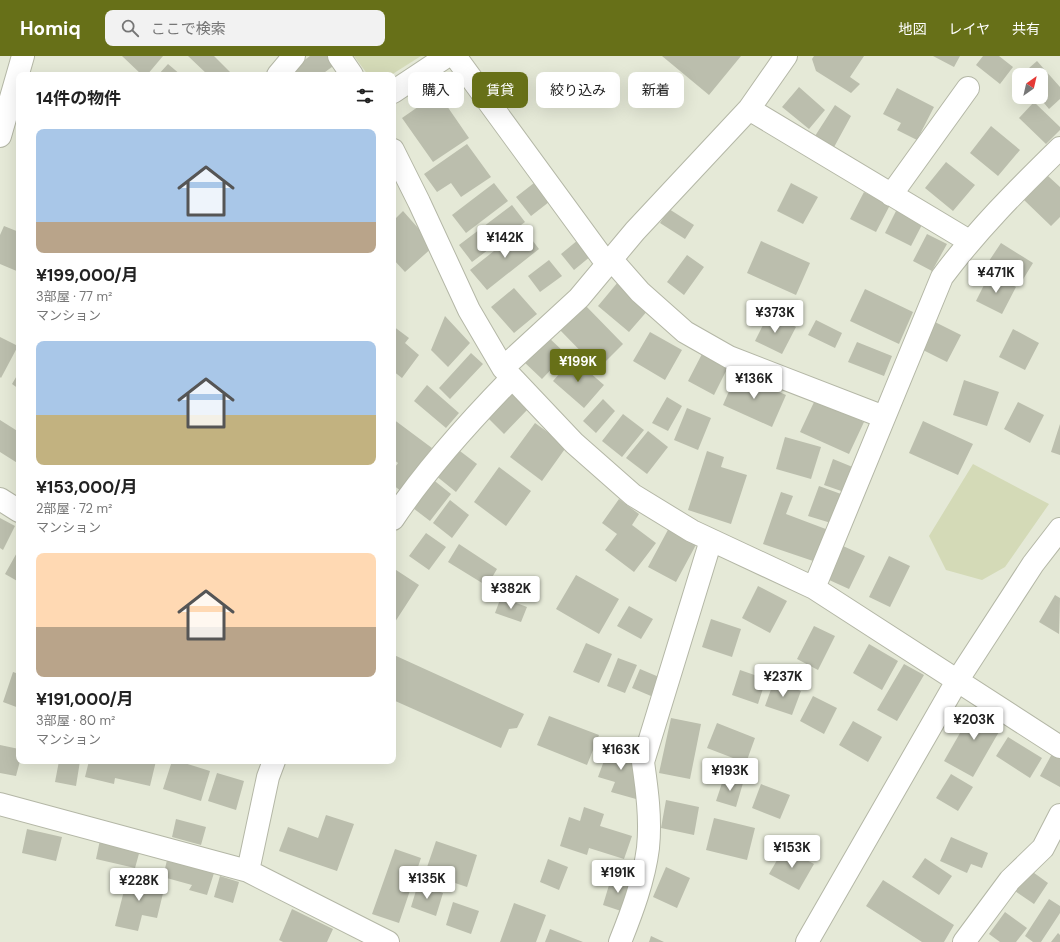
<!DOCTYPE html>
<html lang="ja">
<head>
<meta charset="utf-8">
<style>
  body { margin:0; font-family:"DM Sans","Noto Sans JP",sans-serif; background:#f2f2f2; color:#222; height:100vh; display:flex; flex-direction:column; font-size:15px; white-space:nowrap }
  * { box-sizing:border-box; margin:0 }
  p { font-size:13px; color:#767676 }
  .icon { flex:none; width:22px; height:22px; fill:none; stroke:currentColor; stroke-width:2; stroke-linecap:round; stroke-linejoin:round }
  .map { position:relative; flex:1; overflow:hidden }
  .panel { position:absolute; left:16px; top:16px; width:380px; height:692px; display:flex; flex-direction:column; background:#fff; border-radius:8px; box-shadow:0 4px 16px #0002 }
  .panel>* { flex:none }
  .top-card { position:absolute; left:408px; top:16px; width:380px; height:36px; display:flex; gap:8px }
  .needle { width:26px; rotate:34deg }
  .buttons { position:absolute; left:1012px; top:12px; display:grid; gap:8px }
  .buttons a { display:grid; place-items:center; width:36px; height:36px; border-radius:8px; background:#fff; box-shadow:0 4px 16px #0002; font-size:20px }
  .price { position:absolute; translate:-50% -34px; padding:0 9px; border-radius:4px; background:#fff; color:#222; font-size:13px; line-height:26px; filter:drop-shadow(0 1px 2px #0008) }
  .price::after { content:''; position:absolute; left:50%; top:24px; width:12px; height:9px; margin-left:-6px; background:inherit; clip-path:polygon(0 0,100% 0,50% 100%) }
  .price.active { background:#677018; color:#fff }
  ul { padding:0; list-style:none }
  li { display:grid; align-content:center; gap:8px; height:212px; padding:0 20px }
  li span { display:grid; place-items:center; height:124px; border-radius:8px; color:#555 }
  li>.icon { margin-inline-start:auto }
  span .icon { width:72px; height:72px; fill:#fffc; stroke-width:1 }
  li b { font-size:17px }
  h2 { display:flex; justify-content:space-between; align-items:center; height:48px; padding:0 20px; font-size:17px }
  .pill { padding:0 14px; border-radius:8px; background:#fff; box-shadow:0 4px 16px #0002; font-size:14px; line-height:36px }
  .pill.active { background:#677018; color:#fff }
  header { display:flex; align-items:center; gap:24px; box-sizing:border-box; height:56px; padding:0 20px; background:#677018; color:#fff }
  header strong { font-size:19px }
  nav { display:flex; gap:22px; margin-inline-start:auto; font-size:14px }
  .search { width:280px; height:36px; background:#f2f2f2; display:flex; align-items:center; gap:10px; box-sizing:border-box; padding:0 14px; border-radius:8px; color:#767676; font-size:15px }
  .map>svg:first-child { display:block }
  .green { fill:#d4dab7 }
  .building { fill:#bbbead }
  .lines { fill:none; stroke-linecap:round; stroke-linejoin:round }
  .minor-casing { stroke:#b4b7a6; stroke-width:24 }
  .minor { stroke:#fff; stroke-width:22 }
</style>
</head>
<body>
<header>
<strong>Homiq</strong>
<div class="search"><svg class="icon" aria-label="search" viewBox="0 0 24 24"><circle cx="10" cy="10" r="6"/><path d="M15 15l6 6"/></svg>ここで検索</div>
<nav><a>地図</a><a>レイヤ</a><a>共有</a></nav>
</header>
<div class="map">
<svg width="1060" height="886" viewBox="0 0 1060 886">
  <rect width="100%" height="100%" fill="#e5e9d7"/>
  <path class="green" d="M 354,0 L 421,0 L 391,19 L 368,19 Z
    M 973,408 L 1049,448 L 1005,511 L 982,524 L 946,514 L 929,480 Z"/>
  <path class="building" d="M 122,0 L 163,0 L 147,19 L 142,19 Z
    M 188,0 L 214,0 L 233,19 L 208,19 Z
    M 310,0 L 330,0 L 336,8 L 321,19 L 297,19 L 292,13 Z
    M 662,0 L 741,0 L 709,39 Z
    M 814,0 L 864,0 L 850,21 L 860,28 L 851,37 L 816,15 L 812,3 Z
    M 933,0 L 960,0 L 954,11 Z
    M 983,0 L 999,0 L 1013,11 L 1000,28 L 976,9 Z
    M 1037,5 L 1060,31 L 1060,43 L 1049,53 L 1039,41 L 1041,41 L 1041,19 L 1021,19 Z
    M 168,8 L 181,19 L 158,19 Z
    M 799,31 L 825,54 L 809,73 L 782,51 Z
    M 897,32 L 934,51 L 917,84 L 897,74 L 901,67 L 883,58 Z
    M 438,37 L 469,82 L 433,106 L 402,62 Z
    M 1034,46 L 1060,71 L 1060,74 L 1046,88 L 1019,62 Z
    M 835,49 L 851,60 L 833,93 L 815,80 Z
    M 991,70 L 1020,94 L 998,120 L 970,97 Z
    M 467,88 L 491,121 L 461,141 L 451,127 L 437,136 L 424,118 Z
    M 946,106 L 975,129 L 953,155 L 925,132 Z
    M 1048,120 L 1060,131 L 1060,161 L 1051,170 L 1024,144 Z
    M 494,127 L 508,145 L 466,177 L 452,159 Z
    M 534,127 L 549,146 L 531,160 L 516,141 Z
    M 791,127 L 818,141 L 803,168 L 777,155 Z
    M 864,136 L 890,149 L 876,176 L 850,163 Z
    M 512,149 L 525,166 L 472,206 L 459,189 Z
    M 899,149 L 925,163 L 911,190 L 885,177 Z
    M 669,153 L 694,169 L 685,183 L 660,167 Z
    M 403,155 L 434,190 L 405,216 L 393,203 L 393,165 Z
    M 4,170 L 19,176 L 19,216 L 0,208 L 0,179 Z
    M 523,172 L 539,193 L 487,234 L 470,214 Z
    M 927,178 L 947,188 L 932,215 L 913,205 Z
    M 578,184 L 591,200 L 574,214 L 561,198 Z
    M 761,185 L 810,207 L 796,239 L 747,217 Z
    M 1001,187 L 1033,207 L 1022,225 L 989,205 Z
    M 687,199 L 704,211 L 684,239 L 667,226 Z
    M 549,204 L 562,220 L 540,236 L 528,220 Z
    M 990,217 L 1016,231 L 1002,258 L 976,245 Z
    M 618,226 L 649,253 L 629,276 L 598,250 Z
    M 514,232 L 537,258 L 514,277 L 491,251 Z
    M 865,233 L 913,256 L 899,288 L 850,265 Z
    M 585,249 L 623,288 L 598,313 L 560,274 Z
    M 769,257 L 796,271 L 782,298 L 755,285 Z
    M 445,260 L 470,287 L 448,311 L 431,294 Z
    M 816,264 L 842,277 L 835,292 L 808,279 Z
    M 935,266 L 961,279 L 947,306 L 921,293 Z
    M 393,270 L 409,282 L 405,287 L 419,299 L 402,322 L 393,315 Z
    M 1013,273 L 1039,287 L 1025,314 L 999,301 Z
    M 650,276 L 682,294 L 665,324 L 633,305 Z
    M 547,280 L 566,298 L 542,323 L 523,305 Z
    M 0,281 L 18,290 L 1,322 L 0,321 Z
    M 857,286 L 892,300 L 884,320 L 848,306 Z
    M 471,297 L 483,308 L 450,343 L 439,332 Z
    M 702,298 L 728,311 L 714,339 L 688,325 Z
    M 573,302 L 604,329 L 584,352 L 553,325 Z
    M 19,316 L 19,333 L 12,328 Z
    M 737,317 L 786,339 L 772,371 L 723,349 Z
    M 964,324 L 999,336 L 987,370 L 953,359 Z
    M 427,329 L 459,357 L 446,372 L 414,345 Z
    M 510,334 L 528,353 L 504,378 L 485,359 Z
    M 667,341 L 682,350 L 668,375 L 652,367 Z
    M 603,343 L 615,355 L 596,377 L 583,365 Z
    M 815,344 L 864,366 L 849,398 L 800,376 Z
    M 1018,346 L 1044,359 L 1030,387 L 1004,373 Z
    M 687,352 L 711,362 L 698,394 L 674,384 Z
    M 623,358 L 644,374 L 622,401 L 602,385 Z
    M 393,363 L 432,392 L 401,435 L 393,429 L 393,414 L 398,407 L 393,403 Z
    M 0,364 L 19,376 L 19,408 L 0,396 Z
    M 923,365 L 973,388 L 958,419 L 909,397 Z
    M 535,367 L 567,390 L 542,425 L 510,401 Z
    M 1060,368 L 1060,399 L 1051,396 Z
    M 648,375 L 668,391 L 647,418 L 626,402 Z
    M 785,381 L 821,391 L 811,423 L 776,413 Z
    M 456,392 L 477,408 L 456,436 L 435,419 Z
    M 707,395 L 724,401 L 721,411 L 747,419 L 731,468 L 688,454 Z
    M 833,403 L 855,412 L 847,437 L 824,429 Z
    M 499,411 L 531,435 L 506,470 L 474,446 Z
    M 431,422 L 451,438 L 430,465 L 409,449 Z
    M 819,430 L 841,438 L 831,467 L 808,460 Z
    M 781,436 L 793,440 L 786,458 L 831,475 L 819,507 L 763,488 Z
    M 619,443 L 639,458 L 632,469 L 656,487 L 634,516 L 605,494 L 617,478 L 602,467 Z
    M 450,444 L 469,459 L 452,482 L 433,467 Z
    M 0,462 L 15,470 L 3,494 L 0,492 Z
    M 670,470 L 698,485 L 676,526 L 648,511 Z
    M 426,477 L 446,491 L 429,514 L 409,500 Z
    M 459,488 L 497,513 L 487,530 L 448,506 Z
    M 843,490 L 865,500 L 849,533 L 827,523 Z
    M 19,493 L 19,526 L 5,518 Z
    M 889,500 L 910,510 L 890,551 L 869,541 Z
    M 393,512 L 419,529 L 393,569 Z
    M 576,519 L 619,543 L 599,578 L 556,553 Z
    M 758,530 L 787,545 L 770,577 L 742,562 Z
    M 1055,539 L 1060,542 L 1059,578 L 1039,566 Z
    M 501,541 L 527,551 L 521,566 L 495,557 Z
    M 629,550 L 653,563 L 641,583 L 617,570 Z
    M 711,563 L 741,573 L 732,601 L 702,591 Z
    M 814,570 L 835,580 L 818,614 L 797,603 Z
    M 586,587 L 612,598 L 599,627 L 573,616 Z
    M 869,588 L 898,605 L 882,634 L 853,617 Z
    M 394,599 L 524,658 L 517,672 L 509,673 L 501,692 L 393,644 Z
    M 618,602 L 637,609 L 625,637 L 607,630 Z
    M 904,608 L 924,619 L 897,665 L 877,654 Z
    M 640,613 L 659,621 L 651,640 L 632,632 Z
    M 740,614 L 766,623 L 758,648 L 732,639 Z
    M 13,616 L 19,618 L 19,652 L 3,646 Z
    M 774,625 L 801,635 L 792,659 L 765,650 Z
    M 813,640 L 837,652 L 824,678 L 800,665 Z
    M 976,649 L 1004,667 L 973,721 L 944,705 Z
    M 549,660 L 599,679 L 587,709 L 537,689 Z
    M 671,662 L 701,668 L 690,723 L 659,717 Z
    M 853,665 L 882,681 L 868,706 L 839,689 Z
    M 717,667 L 755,682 L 746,707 L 707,692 Z
    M 1008,681 L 1042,702 L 1030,722 L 996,700 Z
    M 611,686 L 632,694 L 640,730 L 636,743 L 611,736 L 615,726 L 598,721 Z
    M 0,689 L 19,693 L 20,705 L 16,720 L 0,717 Z
    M 1053,696 L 1060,700 L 1060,731 L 1040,720 Z
    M 59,705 L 80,705 L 76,730 L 55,726 Z
    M 89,705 L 156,705 L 150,730 L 115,722 L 114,728 L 85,721 Z
    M 172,705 L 178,705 L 210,715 L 201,745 L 163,733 Z
    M 217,717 L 244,725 L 236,754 L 208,745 Z
    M 951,718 L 973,731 L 958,755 L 936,742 Z
    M 724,721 L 743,727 L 736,751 L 716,745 Z
    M 761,728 L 790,739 L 780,763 L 752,752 Z
    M 666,744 L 699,751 L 694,779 L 661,772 Z
    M 584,751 L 604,758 L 600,770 L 632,780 L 624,803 L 589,792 L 587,799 L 560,790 L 569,761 L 580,765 Z
    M 326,759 L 354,768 L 337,815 L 279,795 L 288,771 L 318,782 Z
    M 714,762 L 755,772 L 747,804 L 706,794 Z
    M 176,763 L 206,771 L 201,789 L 172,781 Z
    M 27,773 L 62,781 L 56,805 L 22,797 Z
    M 951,781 L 988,797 L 982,812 L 971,808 L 967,817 L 940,805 Z
    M 100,784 L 140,794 L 135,812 L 96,803 Z
    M 436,785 L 477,799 L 467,831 L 425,817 Z
    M 784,792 L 814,808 L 799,834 L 769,818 Z
    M 395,793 L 421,802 L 399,867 L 372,858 Z
    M 925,802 L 952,820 L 939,839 L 912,821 Z
    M 548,803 L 568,811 L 559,834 L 540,826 Z
    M 167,804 L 214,817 L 207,839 L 189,834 L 192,829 L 163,821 Z
    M 666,811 L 690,822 L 677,852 L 653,841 Z
    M 1030,814 L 1048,827 L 1034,848 L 1015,835 Z
    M 128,819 L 165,829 L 157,862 L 142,859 L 138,875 L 115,870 Z
    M 612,819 L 633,826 L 624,856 L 603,849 Z
    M 220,820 L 239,826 L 233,847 L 214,841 Z
    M 883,824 L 954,869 L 944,886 L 922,886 L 866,850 Z
    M 418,828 L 443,837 L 436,860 L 411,851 Z
    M 1049,843 L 1060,850 L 1060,857 L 1041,886 L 1033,886 L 1025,880 Z
    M 453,846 L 479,855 L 471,878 L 446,869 Z
    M 514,847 L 546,859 L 536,886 L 500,886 Z
    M 292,853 L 333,873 L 327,886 L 283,886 L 279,884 Z
    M 1005,856 L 1027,872 L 1016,886 L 1000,886 L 989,878 Z
    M 550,873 L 583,886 L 545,886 Z
    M 1058,877 L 1060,879 L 1060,886 L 1051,886 Z
    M 651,880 L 664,886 L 649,886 Z"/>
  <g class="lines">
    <g class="minor-casing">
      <path id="minor" d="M 339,0 L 352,19
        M 455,0 L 607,208
        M 278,19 L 294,0
        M 393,36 L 447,0
        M 749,53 L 969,185
        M 0,80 L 23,0
        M 393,94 L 419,146 L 469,254 L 503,312 L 574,387 L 633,439 L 692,475 L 814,532 L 1060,691
        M 891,139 L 968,32
        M 611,203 L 640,236 L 685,276 L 729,301 L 884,361
        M 503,312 L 579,242 L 635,175 L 749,53 L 786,0
        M 0,443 L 19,455
        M 393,463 C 427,412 469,366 512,322
        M 814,532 L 942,221 C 978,173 1017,134 1060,92
        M 0,748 L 248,815 L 388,886
        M 248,815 L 268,721 L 274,705
        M 620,886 C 632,856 644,824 648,792 C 651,763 647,734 643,706 L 711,484
        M 807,886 L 957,625 L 1033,508 L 1060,473
        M 964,886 L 1010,824 L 1043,792 L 1060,759"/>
    </g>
    <use href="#minor" class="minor"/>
  </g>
</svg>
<div class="buttons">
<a><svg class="needle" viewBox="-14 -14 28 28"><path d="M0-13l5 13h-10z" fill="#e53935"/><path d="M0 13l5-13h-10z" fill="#767676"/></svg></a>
</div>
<b class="price" style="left:505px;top:203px">¥142K</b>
<b class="price" style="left:996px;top:238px">¥471K</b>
<b class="price" style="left:775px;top:278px">¥373K</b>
<b class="price active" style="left:578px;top:327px">¥199K</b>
<b class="price" style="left:754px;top:344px">¥136K</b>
<b class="price" style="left:511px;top:554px">¥382K</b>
<b class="price" style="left:783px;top:642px">¥237K</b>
<b class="price" style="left:974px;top:685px">¥203K</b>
<b class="price" style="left:621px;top:715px">¥163K</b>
<b class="price" style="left:730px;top:736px">¥193K</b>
<b class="price" style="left:792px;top:813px">¥153K</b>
<b class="price" style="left:618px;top:838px">¥191K</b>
<b class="price" style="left:427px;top:844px">¥135K</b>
<b class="price" style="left:139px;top:846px">¥228K</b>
<div class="top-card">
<a class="pill">購入</a>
<a class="pill active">賃貸</a>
<a class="pill">絞り込み</a>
<a class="pill">新着</a>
</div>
<section class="panel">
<h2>14件の物件<svg class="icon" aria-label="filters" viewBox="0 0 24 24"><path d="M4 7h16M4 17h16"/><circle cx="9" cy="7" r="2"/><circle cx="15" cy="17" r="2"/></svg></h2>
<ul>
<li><span style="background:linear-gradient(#a9c7e8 75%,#b9a48a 0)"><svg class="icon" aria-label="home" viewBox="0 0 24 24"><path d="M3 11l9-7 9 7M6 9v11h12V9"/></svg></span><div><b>¥199,000/月</b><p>3部屋 · 77 m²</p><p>マンション</p></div></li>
<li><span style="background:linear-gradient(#a9c7e8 60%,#c2b280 0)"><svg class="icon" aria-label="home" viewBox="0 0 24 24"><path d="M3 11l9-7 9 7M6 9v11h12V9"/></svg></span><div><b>¥153,000/月</b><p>2部屋 · 72 m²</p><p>マンション</p></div></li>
<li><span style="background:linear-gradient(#ffd9b3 60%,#b9a48a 0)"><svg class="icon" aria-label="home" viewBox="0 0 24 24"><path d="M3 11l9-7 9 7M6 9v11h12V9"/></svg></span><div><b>¥191,000/月</b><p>3部屋 · 80 m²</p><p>マンション</p></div></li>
</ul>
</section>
</div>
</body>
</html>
